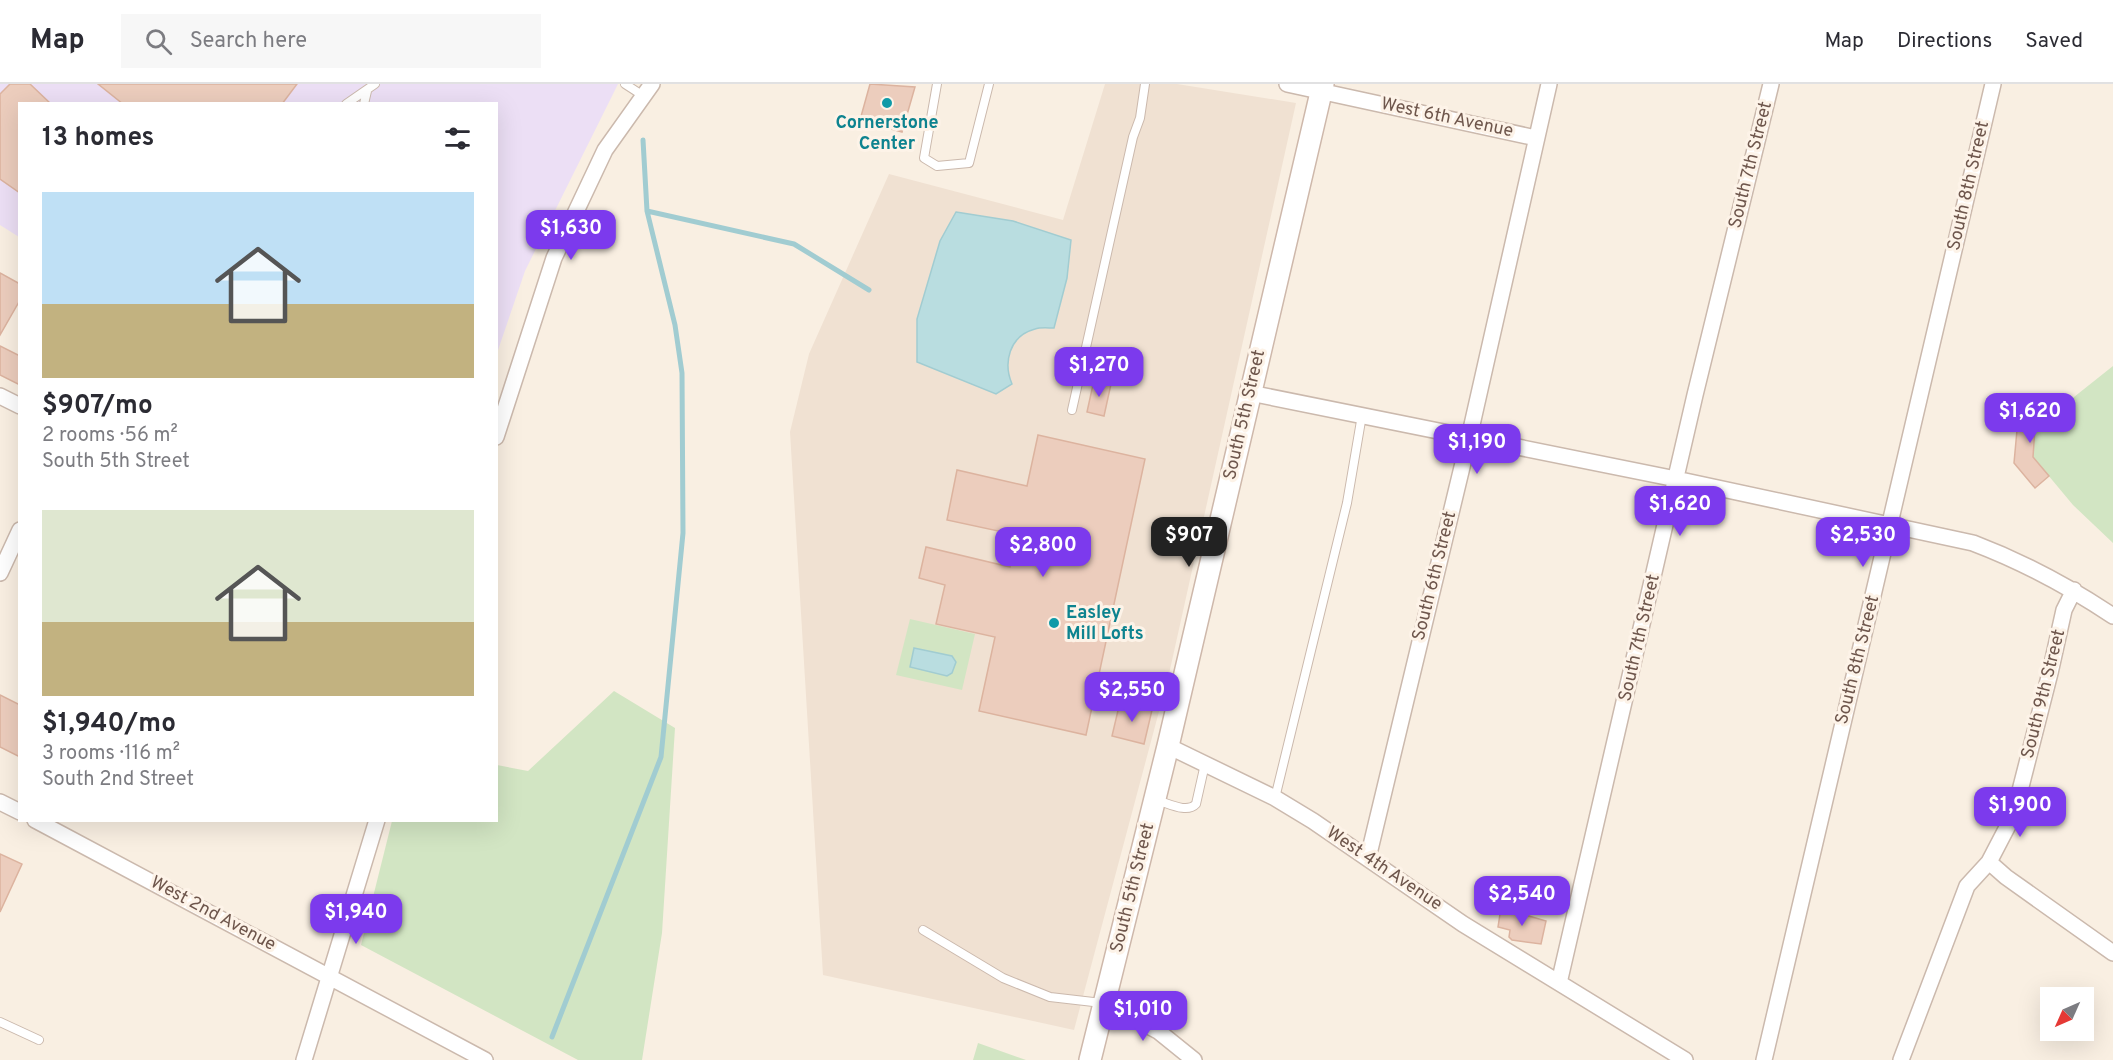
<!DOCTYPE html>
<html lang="en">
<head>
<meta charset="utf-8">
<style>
  body { margin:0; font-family:Overpass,sans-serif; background:#f7f7f7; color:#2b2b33; height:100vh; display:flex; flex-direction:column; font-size:22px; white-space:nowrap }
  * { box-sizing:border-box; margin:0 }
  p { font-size:20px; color:#7c7c81 }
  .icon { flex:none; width:33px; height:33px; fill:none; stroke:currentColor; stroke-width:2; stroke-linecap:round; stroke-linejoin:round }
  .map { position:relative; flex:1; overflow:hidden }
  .sheet { position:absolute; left:18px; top:18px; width:480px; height:720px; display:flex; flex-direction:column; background:#fff; border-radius:0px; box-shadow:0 6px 24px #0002 }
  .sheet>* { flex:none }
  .needle { width:39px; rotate:225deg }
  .tools { position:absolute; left:2040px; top:903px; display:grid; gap:12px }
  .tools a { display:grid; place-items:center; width:54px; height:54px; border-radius:0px; background:#fff; box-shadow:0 6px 24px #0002; font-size:30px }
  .price { position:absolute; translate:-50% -51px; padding:0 14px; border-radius:12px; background:#7c3aed; color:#fff; font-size:20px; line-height:39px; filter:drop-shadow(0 2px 3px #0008) }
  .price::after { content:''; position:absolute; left:50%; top:36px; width:18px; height:14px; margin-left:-9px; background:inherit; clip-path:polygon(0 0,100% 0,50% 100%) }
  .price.on { background:#222; color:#fff }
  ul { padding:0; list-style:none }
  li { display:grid; align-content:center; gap:12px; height:318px; padding:0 24px }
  li span { display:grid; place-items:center; height:186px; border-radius:0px; color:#555 }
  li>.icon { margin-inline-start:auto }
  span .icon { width:108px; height:108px; fill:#fffc; stroke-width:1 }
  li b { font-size:26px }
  h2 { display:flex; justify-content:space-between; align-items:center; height:72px; padding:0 24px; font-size:26px }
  header { display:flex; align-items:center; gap:36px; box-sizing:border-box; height:84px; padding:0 30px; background:#fff; border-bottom:2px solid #e1e1e2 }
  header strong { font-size:28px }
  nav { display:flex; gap:33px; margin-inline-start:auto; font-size:21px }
  .search { width:420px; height:54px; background:#f7f7f7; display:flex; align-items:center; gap:15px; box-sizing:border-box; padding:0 21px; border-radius:0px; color:#7c7c81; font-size:22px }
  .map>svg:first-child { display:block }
  .residential { fill:#f0e1d2 }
  .education { fill:#ecdff5 }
  .green { fill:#d2e5c3 }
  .water { fill:#b9dde0; stroke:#a1ccd1; stroke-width:1.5 }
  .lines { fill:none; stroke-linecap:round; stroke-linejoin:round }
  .stream { stroke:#a1ccd1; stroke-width:5 }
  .building { fill:#eccdbd; stroke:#dcb39f; stroke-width:1.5 }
  .lane-casing { stroke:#cbb9ad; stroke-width:10 }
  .street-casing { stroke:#cbb9ad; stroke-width:18 }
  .secondary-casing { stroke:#ceb8ab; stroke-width:24 }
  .lane { stroke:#fff; stroke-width:8 }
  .street { stroke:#fff; stroke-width:15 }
  .secondary { stroke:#fff; stroke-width:21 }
  .culture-dot { fill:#0f9aa8; stroke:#fdf3e8; stroke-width:2 }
  .labels { text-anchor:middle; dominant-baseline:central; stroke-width:6; stroke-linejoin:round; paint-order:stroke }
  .street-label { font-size:18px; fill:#6e564c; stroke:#fdf3e8 }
  .culture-label { font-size:18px; font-weight:bold; fill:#0d838f; stroke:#fdf3e8 }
</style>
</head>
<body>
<header>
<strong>Map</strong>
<div class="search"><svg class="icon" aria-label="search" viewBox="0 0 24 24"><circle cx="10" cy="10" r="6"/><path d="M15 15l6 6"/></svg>Search here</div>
<nav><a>Map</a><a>Directions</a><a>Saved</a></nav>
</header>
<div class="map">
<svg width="2113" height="976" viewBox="0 0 2113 976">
  <rect width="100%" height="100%" fill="#f9efe2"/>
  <path class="residential" d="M 1105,0 L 1177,0 L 1296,19 L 1169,590 L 1074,946 L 823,891 L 790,348 L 809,270 L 889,90 L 1063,136 Z"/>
  <path class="education" d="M 0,0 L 618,0 L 525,187 L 497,269 L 496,20 L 20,20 L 19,153 L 0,141 Z"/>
  <path class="green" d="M 2113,282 L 2113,459 L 2073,421 L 2033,373 L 2035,344 Z
    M 910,535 L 975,550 L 962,606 L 896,591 Z
    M 614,607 L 675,644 L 662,849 L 642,976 L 578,976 L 361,861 L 392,737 L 496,736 L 497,681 L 528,687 Z
    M 978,959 L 1026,976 L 973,976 Z"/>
  <path class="water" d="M 956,128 L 1013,137 L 1071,156 L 1067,194 L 1054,244 C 1048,244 1040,243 1035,245 C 1009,252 1003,279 1012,300 L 996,310 L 917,278 L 917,235 L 940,157 Z
    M 914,564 L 952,572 L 956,578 L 952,589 L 947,592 L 910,583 Z"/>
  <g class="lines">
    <path class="stream" d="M 647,127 L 794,160 L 869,206
      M 552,953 L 661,673 L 683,449 L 682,289 L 675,241 L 647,127 L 643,56"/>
  </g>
  <path class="building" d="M 10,0 L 30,0 L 51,20 L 20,20 L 20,109 L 0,95 L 0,10 Z
    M 98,0 L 297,0 L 282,20 L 123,20 Z
    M 870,0 L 915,3 L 902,48 L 860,36 Z
    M 0,189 L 20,200 L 20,216 L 0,251 Z
    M 0,262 L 20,272 L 20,301 L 0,291 Z
    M 1094,296 L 1111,300 L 1104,332 L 1087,328 Z
    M 2037,317 L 2050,332 L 2035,344 L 2033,373 L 2049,392 L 2035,404 L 2014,379 L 2018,335 Z
    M 1038,351 L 1145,375 L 1086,651 L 979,627 L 995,553 L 936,540 L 945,501 L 919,494 L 926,463 L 1010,483 L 1017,451 L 947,436 L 957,386 L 1027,402 Z
    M 0,611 L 20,621 L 20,673 L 0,663 Z
    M 1120,618 L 1152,626 L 1144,660 L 1112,652 Z
    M 0,770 L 22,780 L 0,828 Z
    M 1501,824 L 1546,837 L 1541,860 L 1512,856 L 1509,853 L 1510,846 L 1498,843 Z"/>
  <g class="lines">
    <g class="lane-casing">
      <path id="lane" d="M 625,0 L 642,11
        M 937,0 L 924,74 L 937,82 L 969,79 L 989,0
        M 346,20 L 375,0
        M 364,20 L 367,7
        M 1072,326 L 1133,53 L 1140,34 L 1145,0
        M 1275,714 L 1347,419 L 1362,331
        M 1156,716 C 1168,719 1187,730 1196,720 L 1205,680
        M 923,846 L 1003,894 L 1050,913 L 1102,919
        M 0,938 L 39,956"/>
    </g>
    <g class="street-casing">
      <path id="street" d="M 1287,0 L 1536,54
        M 1250,309 L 1676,395 L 1973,459 C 2023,478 2068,502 2113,532
        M 0,312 L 20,322
        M 496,353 L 554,174 L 605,66 L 652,0
        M 0,489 L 20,446
        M 1168,662 L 1275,714 L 1313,737 L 1463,840 L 1685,976
        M 0,718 L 20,728
        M 35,736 L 485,976
        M 1368,774 L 1469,354 L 1549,0
        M 1989,778 L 2006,793 L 2113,869
        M 1559,899 L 1695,311 L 1771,0
        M 1105,919 L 1158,947 L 1194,976
        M 304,976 L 377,736
        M 1764,976 L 1993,0
        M 1901,976 L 1967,802 L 1989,778 L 2014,730 L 2050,589 L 2064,526 L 2074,506"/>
    </g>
    <g class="secondary-casing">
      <path id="secondary" d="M 1090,976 L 1168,662 L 1323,0"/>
    </g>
    <use href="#lane" class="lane"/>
    <use href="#street" class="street"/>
    <use href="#secondary" class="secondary"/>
  </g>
  <g class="culture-dot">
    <circle cx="887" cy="19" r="6"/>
    <circle cx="1054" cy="539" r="6"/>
  </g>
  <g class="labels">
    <g class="street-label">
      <text transform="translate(1447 34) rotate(12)">West 6th Avenue</text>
      <text transform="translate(1751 81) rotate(-76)">South 7th Street</text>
      <text transform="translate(1969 102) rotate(-77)">South 8th Street</text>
      <text transform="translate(1245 331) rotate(-77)">South 5th Street</text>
      <text transform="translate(1435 492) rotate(-76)">South 6th Street</text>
      <text transform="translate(1640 554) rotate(-77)">South 7th Street</text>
      <text transform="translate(1858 576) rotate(-76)">South 8th Street</text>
      <text transform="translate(2044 610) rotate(-76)">South 9th Street</text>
      <text transform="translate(1384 785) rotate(34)">West 4th Avenue</text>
      <text transform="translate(1133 804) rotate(-76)">South 5th Street</text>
      <text transform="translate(213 830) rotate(28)">West 2nd Avenue</text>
    </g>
    <g class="culture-label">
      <text x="887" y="39">Cornerstone<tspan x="887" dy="21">Center</tspan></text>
      <text x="1066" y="529" text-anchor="start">Easley<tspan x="1066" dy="21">Mill Lofts</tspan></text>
    </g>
  </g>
</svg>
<div class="tools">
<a><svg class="needle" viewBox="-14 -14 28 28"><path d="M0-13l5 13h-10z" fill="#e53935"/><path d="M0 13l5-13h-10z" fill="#7c7c81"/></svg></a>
</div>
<b class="price" style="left:571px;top:177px">$1,630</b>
<b class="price" style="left:1099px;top:314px">$1,270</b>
<b class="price" style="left:2030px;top:360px">$1,620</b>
<b class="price" style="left:1477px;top:391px">$1,190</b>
<b class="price" style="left:1680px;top:453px">$1,620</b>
<b class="price on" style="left:1189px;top:484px">$907</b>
<b class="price" style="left:1863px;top:484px">$2,530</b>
<b class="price" style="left:1043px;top:494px">$2,800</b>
<b class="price" style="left:1132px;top:639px">$2,550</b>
<b class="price" style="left:2020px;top:754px">$1,900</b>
<b class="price" style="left:1522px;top:843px">$2,540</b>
<b class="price" style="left:356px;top:861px">$1,940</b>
<b class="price" style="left:1143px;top:958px">$1,010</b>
<section class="sheet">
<h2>13 homes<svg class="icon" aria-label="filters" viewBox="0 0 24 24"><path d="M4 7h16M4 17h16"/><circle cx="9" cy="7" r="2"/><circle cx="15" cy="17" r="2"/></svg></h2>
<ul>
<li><span style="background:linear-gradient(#bfe0f5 60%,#c2b280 0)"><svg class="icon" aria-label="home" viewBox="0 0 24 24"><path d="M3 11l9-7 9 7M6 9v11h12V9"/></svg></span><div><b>$907/mo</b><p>2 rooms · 56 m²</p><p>South 5th Street</p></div></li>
<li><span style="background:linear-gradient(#dfe7d0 60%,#c2b280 0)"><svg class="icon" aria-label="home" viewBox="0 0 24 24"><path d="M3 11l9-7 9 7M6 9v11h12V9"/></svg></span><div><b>$1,940/mo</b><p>3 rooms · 116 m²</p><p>South 2nd Street</p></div></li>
</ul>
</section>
</div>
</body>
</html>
